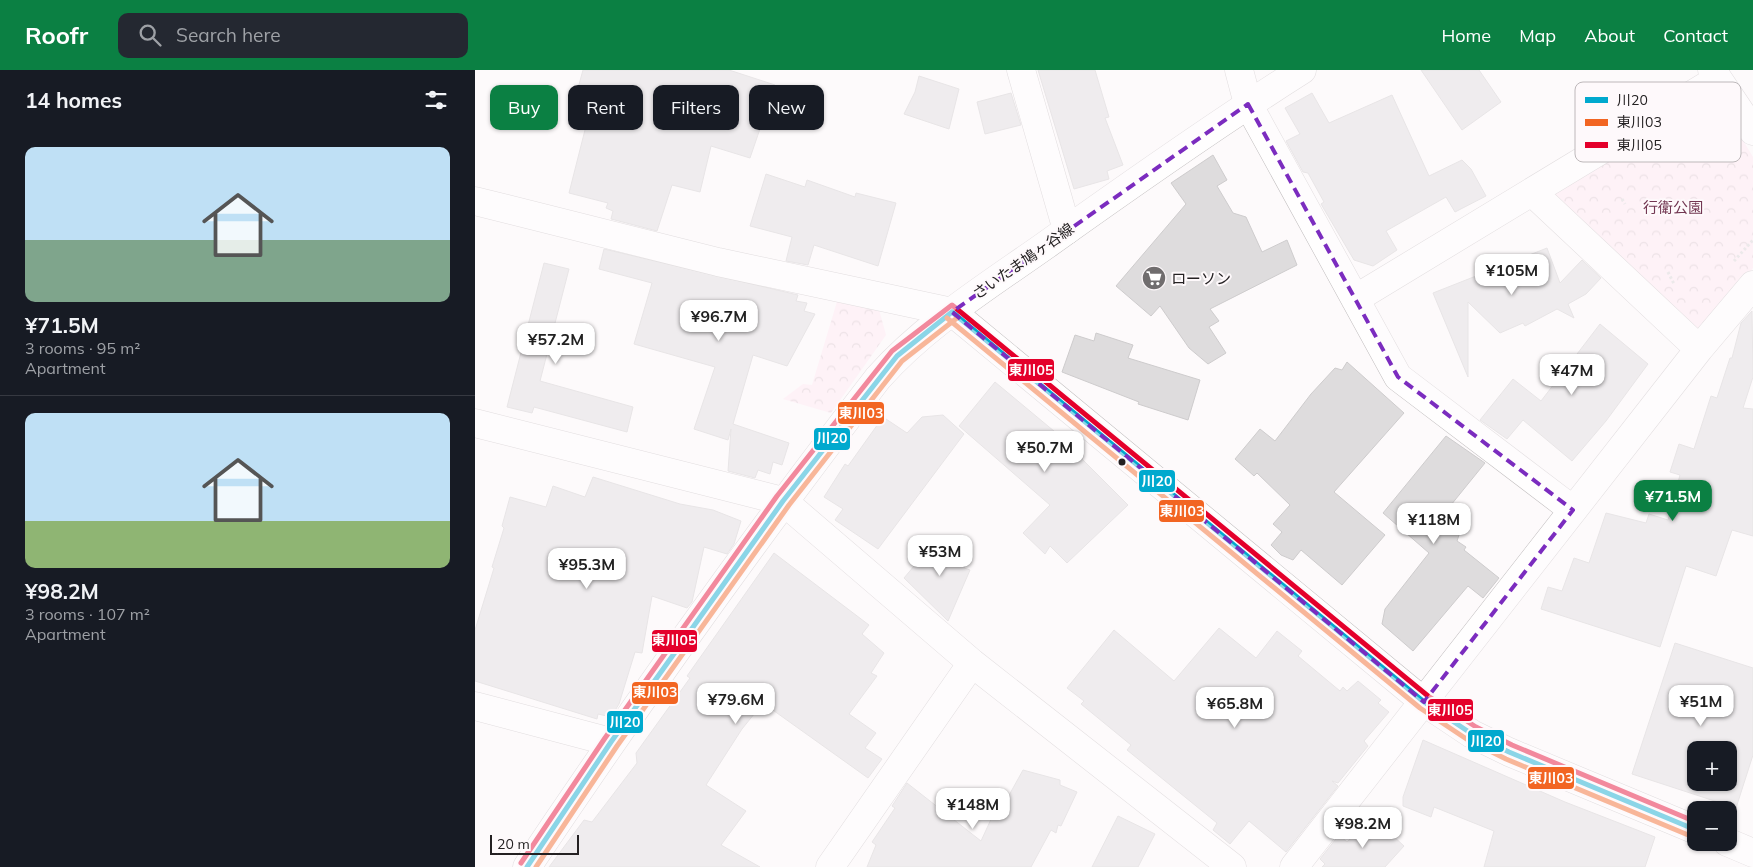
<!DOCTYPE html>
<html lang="en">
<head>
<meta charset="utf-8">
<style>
  body { margin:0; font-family:Mulish,"Noto Sans JP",sans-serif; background:#242831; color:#f1f3f6; height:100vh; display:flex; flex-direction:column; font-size:19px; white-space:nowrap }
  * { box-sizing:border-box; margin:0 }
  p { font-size:16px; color:#9ea1a6 }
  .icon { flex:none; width:28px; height:28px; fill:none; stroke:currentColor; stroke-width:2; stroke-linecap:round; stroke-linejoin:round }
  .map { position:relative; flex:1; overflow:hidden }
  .panel { display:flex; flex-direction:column; background:#171b24; width:475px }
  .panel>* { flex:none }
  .top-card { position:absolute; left:15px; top:15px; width:475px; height:45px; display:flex; gap:10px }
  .controls { position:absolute; left:1212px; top:671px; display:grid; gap:10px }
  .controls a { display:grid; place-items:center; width:50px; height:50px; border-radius:10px; background:#171b24; box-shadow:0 1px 4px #0004; font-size:25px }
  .scale { position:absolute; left:15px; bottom:12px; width:89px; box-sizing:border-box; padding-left:5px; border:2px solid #242122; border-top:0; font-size:14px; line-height:18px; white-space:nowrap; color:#242122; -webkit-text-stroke:4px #fef9fb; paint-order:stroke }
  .price { position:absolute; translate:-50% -42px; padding:0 11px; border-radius:10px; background:#fff; color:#222; font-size:16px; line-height:32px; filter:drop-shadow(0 1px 2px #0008) }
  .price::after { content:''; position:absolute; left:50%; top:30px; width:15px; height:11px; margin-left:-8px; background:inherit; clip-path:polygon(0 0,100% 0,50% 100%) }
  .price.current { background:#0b8043; color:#fff }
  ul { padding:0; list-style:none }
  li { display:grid; align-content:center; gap:10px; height:265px; padding:0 25px }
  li+li { border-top:1px solid #363941 }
  li span { display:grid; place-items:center; height:155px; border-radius:10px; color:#555 }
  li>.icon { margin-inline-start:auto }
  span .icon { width:90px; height:90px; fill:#fffc; stroke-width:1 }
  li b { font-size:21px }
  h2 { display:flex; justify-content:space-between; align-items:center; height:60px; padding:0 25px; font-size:21px }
  .tag { padding:0 18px; border-radius:10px; background:#171b24; box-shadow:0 1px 4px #0004; font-size:18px; line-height:45px }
  .tag.current { background:#0b8043; color:#fff }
  header { display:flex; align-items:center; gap:30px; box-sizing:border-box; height:70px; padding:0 25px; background:#0b8043; color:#fff }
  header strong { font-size:24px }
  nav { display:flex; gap:28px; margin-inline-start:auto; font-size:18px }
  .search { width:350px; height:45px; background:#242831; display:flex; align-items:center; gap:12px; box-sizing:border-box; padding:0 18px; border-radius:10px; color:#9ea1a6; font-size:19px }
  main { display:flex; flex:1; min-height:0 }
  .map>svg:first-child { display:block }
  .forest { fill:url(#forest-crowns) }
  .building { fill:#dedcdd; stroke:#cecccd; fill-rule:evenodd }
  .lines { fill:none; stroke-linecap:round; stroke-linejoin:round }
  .minor-casing { stroke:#c0bdbe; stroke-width:29 }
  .major-casing { stroke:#c0bdbe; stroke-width:29 }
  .path { stroke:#d7d6d6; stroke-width:3; stroke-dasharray:2.5 2.5; stroke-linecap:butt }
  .minor { stroke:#fffefe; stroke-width:28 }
  .major { stroke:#fffefe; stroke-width:28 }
  .bus-1-casing { stroke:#fef9fb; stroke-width:9 }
  .bus-2-casing { stroke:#fef9fb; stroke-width:9 }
  .bus-3-casing { stroke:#fef9fb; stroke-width:9 }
  .bus-1 { stroke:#00a9ce; stroke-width:5 }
  .bus-2 { stroke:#f26522; stroke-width:5 }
  .bus-3 { stroke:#e4002b; stroke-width:5 }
  .marked { fill:none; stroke:#7b2cbf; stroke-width:4; stroke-dasharray:10 6; stroke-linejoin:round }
  .bus-dot { fill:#242122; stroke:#fef9fb; stroke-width:2 }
  .labels { text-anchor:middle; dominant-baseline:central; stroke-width:4; stroke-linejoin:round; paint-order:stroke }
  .park-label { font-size:15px; fill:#733752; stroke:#fef9fb }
  .street-label { font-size:15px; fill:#242122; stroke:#fef9fb }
  .poi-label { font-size:15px; fill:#242122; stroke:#fef9fb; text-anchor:start }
  .key { fill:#fef9fb; stroke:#bdb8ba; stroke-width:1 }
  .key-label { font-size:14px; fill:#242122 }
  .line-badge { stroke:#fef9fb; stroke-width:2 }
  .badge-label { font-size:14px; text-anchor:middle; font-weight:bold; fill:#fff }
</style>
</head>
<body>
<header>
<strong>Roofr</strong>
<div class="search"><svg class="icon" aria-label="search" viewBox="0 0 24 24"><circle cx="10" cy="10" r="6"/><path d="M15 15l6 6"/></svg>Search here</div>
<nav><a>Home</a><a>Map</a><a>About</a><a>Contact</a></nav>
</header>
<main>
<section class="panel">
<h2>14 homes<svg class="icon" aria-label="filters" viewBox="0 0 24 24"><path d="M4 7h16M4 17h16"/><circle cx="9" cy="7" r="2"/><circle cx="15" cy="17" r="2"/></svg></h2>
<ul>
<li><span style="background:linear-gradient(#bfe0f5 60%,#7fa58c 0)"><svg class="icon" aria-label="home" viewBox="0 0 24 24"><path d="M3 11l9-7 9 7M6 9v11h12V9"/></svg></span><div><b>¥71.5M</b><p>3 rooms · 95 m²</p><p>Apartment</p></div></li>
<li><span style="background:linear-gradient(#bfe0f5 70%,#8fb573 0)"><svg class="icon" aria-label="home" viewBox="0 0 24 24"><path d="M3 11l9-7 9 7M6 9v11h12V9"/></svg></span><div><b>¥98.2M</b><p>3 rooms · 107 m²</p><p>Apartment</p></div></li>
</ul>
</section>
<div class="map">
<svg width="1278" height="797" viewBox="0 0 1278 797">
  <defs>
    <pattern id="forest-crowns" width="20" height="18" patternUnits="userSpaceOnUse" patternTransform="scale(1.25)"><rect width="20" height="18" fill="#fee8f1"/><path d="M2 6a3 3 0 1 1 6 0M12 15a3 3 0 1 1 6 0" fill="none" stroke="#dac7ce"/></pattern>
  </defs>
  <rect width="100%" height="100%" fill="#fdfafb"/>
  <path class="forest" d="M 1219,27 L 1246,34 L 1278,87 L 1278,198 L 1226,261 L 1206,260 L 1076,131 L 1081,116 Z
    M 364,225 L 403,236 L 411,265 L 356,343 L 308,329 L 328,314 L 337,315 Z"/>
  <path class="building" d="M 108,0 L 254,0 L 300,15 L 275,88 L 236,76 L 225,122 L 197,115 L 182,161 L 136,149 L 138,141 L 131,138 L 133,133 L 94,123 L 112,52 L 95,47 Z
    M 563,0 L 620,0 L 634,47 L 630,48 L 648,95 L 632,101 L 634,109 L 599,119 Z
    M 946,0 L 1004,0 L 1026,32 L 987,60 Z
    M 444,6 L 484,19 L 474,59 L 429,44 L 440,22 Z
    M 536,23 L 546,55 L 510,64 L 502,32 Z
    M 837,23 L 854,53 L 917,25 L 954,106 L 987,90 L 996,99 L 1011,126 L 980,142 L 971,127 L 911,161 L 922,180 L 898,196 L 879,190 L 846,134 L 849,132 L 833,103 L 828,102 L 811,71 L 825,64 L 810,38 Z
    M 738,85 L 752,110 L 742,116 L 758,143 L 771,147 L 787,182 L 812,170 L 822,195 L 735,239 L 744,251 L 734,257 L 751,283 L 733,294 L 714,278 L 685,236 L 676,246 L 641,216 L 711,134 L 696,113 Z
    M 291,104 L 330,117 L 332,110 L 380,127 L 381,123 L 421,133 L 403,196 L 339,175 L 333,195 L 311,191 L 317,167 L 275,156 Z
    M 1072,178 L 1085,213 L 1107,190 L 1126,208 L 1111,224 L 1093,234 L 1099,248 L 1082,239 L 1050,256 L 1048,253 L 1025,263 L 993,232 L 993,307 L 958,223 Z
    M 129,179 L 323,225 L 321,231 L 332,233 L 329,241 L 340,244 L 312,296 L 278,285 L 258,354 L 314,373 L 307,395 L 298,392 L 295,404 L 283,400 L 280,408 L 253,401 L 256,359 L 253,370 L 219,359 L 240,297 L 159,274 L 177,213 L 124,199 Z
    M 69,193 L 94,199 L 65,311 L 158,337 L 152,362 L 59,337 L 57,343 L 32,337 Z
    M 1277,241 L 1278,307 L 1268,338 L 1278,339 L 1278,466 L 1257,460 L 1241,506 L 1211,496 L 1185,577 L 1066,539 L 1073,517 L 1087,521 L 1099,488 L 1114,493 L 1131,443 L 1171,453 L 1174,444 L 1193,450 L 1205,405 L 1195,402 L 1204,374 L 1219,379 L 1236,326 L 1242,328 L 1255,288 L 1257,288 L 1266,253 Z
    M 1125,254 L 1173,294 L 1131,351 L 1097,391 L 1048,350 L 1032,369 L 1005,350 L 1038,309 L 1066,331 Z
    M 621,263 L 658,275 L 653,288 L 725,310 L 713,350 L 663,334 L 664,332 L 587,302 L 600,265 L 619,271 Z
    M 872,292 L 929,343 L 859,422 L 910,465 L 867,515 L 826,480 L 818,490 L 806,485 L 796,475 L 807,462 L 798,454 L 815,435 L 782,403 L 779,406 L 760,389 L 785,359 L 800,371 L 836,324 L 860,298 L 867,300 Z
    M 520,312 L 609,386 L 607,389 L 653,435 L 592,493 L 575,476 L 570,484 L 548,463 L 575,435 L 484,356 Z
    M 468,345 L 489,364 L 403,479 L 360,450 L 368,439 L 349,427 L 370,394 L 373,396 L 408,347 L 432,363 L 447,347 Z
    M 971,366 L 1010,393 L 963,451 L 984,465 L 982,471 L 991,477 L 989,480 L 1024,508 L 1008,528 L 993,516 L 938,581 L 907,554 L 910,539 L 954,483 L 908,443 Z
    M 118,407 L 205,434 L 238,440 L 266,451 L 259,474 L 252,484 L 229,477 L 217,532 L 212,538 L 177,526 L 167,583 L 160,582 L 144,634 L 136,647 L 123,644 L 122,649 L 0,611 L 0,560 L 19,498 L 17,497 L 29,458 L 27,456 L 35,427 L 71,437 L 78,416 L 110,427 Z
    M 460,471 L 492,486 L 489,498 L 495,500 L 473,551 L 429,508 Z
    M 299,483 L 394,555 L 387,564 L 409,583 L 396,603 L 402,606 L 374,644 L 401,663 L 390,678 L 407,689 L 393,708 L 288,633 L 267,659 L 231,715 L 271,741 L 246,775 L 285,797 L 74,797 L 109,750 L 117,752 L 162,693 L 161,683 L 215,608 L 212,606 Z
    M 744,558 L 781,588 L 802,561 L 827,581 L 823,586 L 865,621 L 868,617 L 872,621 L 883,611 L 906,630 L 903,633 L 914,642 L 889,671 L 893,676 L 863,713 L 857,711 L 863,716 L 811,782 L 774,751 L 755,774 L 738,760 L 742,753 L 652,680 L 656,675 L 606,634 L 609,631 L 592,618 L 639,560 L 699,611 Z
    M 1200,573 L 1278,598 L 1278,685 L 1261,738 L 1157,704 ZM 1221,680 L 1254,680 L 1254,712 L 1221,712 Z
    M 948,670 L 1090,732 L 1180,767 L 1170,797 L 1009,797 L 1019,761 L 959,737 L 956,747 L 928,736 L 928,727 Z
    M 548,700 L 585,710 L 585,715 L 602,722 L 586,756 L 583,755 L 581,763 L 576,760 L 556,797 L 392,797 L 401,775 L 397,772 L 420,738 L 417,736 L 432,713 L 506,771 L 518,745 L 522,747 Z
    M 643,746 L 680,764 L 663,797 L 617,797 Z
    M 892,753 L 902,759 L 904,753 L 929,776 L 910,797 L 847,797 L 850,794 L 845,789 L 864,765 L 872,772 Z"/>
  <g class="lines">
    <g class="minor-casing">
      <path id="minor" d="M 546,0 L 592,160
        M 764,0 L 773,34 L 923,307 L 1098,440
        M 1237,0 L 1278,61
        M 1057,122 L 1224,279
        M 0,131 L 243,192 L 477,242 L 949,632 L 997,664 L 1034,682 L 1221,760
        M 880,229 L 1243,9
        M 0,353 L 308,431 L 497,593 L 757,797
        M 0,636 L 136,672
        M 1252,772 L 1278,783
        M 355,797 L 497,593
        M 819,797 L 1224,279 L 1278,215"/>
    </g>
    <g class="major-casing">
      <path id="major" d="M 52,797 C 164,630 280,467 403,308 C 450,255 513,216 571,175 C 655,115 740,55 827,0"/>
    </g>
    <path class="path" d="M 1224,81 L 1228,86
      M 1147,129 L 1150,134
      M 1259,191 L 1278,170
      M 1193,202 L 1199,214"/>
    <use href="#minor" class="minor"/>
    <use href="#major" class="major"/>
    <g class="bus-1-casing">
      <path id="bus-1" d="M 477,242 L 949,632 L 997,664 L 1034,682 L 1221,760
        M 52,797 L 136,672 L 308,431 L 422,286 L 477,242"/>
    </g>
    <g class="bus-2-casing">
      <path id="bus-2" d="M 472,248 L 945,638 L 993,670 L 1031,689 L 1218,767
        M 61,797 L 142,676 L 314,435 L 427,291 L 482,248"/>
    </g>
    <g class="bus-3-casing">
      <path id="bus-3" d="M 46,793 L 130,668 L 302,426 L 417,281 L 477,235 L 953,626 L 1001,657 L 1037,675 L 1221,752"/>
    </g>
    <use href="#bus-1" class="bus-1"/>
    <use href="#bus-2" class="bus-2"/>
    <use href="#bus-3" class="bus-3"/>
  </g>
  <path d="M0 0H1278V797H0ZM 773,34 L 923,307 L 1098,440 L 949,632 L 477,242 Z" fill="#fdfafb" fill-opacity=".55" fill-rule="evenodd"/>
  <path class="marked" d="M 773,34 L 923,307 L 1098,440 L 949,632 L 477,242 Z"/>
  <defs>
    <g id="supermarket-disc" transform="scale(1.25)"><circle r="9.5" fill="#706d6e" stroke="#fef9fb"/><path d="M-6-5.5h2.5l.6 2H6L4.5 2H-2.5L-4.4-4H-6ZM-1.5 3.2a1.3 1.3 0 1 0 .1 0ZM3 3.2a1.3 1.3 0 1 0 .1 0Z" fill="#fff"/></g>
  </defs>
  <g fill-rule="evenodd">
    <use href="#supermarket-disc" x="679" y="208"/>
  </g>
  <circle class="bus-dot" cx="647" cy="392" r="4.5"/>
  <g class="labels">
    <g class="park-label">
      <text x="1198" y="137">行衛公園</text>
    </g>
    <g class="street-label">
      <text transform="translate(548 191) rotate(-35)">さいたま鳩ヶ谷線</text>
    </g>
    <g class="poi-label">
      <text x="696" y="208">ローソン</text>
    </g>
  </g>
  <rect x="1100" y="12" width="166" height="80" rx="8" class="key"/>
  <rect x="1110" y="27" width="23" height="6" fill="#00a9ce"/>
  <rect x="1110" y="49" width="23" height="7" fill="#f26522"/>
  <rect x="1110" y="72" width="23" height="6" fill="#e4002b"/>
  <g class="key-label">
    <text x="1142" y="35">川20</text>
    <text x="1142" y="57">東川03</text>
    <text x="1142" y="80">東川05</text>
  </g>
  <g class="line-badge">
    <rect x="532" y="288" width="48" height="24" rx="5" fill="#e4002b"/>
    <rect x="362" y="331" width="48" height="24" rx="5" fill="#f26522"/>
    <rect x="338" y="357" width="38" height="24" rx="5" fill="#00a9ce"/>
    <rect x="663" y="399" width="38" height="24" rx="5" fill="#00a9ce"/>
    <rect x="683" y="429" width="47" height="24" rx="5" fill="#f26522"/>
    <rect x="176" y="559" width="47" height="24" rx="5" fill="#e4002b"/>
    <rect x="156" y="611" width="48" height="24" rx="5" fill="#f26522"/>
    <rect x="952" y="628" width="47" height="24" rx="5" fill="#e4002b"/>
    <rect x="131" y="640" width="38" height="24" rx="5" fill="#00a9ce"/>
    <rect x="992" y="659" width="38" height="24" rx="5" fill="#00a9ce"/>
    <rect x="1052" y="696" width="48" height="24" rx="5" fill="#f26522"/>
  </g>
  <g class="badge-label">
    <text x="556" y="305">東川05</text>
    <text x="386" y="348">東川03</text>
    <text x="357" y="373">川20</text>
    <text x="682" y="416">川20</text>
    <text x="707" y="446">東川03</text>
    <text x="199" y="575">東川05</text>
    <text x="180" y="627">東川03</text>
    <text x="975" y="645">東川05</text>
    <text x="150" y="657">川20</text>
    <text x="1011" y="676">川20</text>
    <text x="1076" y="713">東川03</text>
  </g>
</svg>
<div class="controls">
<a>+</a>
<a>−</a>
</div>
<div class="scale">20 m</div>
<b class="price" style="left:1037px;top:226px">¥105M</b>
<b class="price" style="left:244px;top:272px">¥96.7M</b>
<b class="price" style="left:81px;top:295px">¥57.2M</b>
<b class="price" style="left:1097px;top:326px">¥47M</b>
<b class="price" style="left:570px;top:403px">¥50.7M</b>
<b class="price current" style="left:1198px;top:452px">¥71.5M</b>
<b class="price" style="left:959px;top:475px">¥118M</b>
<b class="price" style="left:465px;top:507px">¥53M</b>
<b class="price" style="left:112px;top:520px">¥95.3M</b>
<b class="price" style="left:261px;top:655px">¥79.6M</b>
<b class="price" style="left:1226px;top:657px">¥51M</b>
<b class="price" style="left:760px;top:659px">¥65.8M</b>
<b class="price" style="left:498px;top:760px">¥148M</b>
<b class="price" style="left:888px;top:779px">¥98.2M</b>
<div class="top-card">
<a class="tag current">Buy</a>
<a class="tag">Rent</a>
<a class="tag">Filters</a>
<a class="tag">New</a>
</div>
</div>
</main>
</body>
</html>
